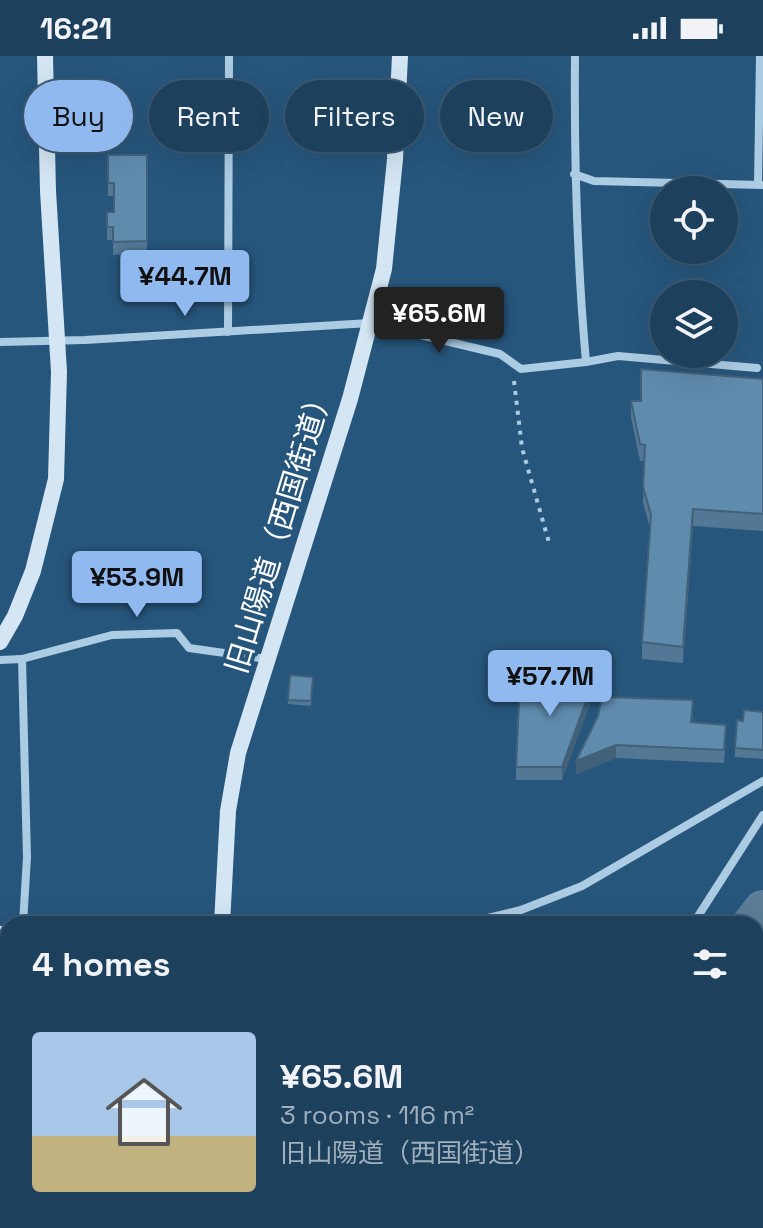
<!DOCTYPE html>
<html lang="en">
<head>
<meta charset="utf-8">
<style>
  body { margin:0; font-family:"Space Grotesk","Noto Sans JP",sans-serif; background:#254763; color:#f1f3f6; height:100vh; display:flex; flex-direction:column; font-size:30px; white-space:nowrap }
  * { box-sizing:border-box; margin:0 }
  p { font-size:26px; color:#a0afbc }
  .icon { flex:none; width:44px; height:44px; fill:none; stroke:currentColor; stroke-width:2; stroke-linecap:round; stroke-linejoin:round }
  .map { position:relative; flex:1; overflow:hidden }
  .drawer { position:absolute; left:0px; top:860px; width:764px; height:312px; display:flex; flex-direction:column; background:#1d405d; border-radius:24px 24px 0 0; box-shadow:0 8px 32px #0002,0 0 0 2px #3b5972 }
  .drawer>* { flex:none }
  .guide { position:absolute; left:24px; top:24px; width:716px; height:72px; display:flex; gap:16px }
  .buttons { position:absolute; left:650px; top:120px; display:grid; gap:16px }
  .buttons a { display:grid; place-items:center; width:88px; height:88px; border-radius:50%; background:#1d405d; box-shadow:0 8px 32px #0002,0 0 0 2px #3b5972; font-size:40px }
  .price { position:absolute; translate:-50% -68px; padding:0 18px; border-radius:8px; background:#90b9f0; color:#111; font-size:26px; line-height:52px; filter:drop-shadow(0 2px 4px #0008) }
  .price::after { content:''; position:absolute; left:50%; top:48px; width:24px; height:18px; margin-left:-12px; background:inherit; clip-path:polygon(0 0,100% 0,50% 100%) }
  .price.selected { background:#222; color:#fff }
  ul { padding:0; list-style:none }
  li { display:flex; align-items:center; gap:24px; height:200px; padding:0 32px }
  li+li { border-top:2px solid #3b5972 }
  li span { display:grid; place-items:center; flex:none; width:224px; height:160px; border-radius:8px; color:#555 }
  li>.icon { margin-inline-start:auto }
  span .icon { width:96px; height:96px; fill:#fffc; stroke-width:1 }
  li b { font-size:34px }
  h2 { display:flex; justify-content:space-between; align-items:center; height:96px; padding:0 32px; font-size:34px }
  .chip { padding:0 28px; border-radius:36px; background:#1d405d; box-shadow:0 8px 32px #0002,0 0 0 2px #3b5972; font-size:28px; line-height:72px }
  .chip.selected { background:#90b9f0; color:#111 }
  .status { display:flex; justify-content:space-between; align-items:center; height:56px; padding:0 40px; background:#1d405d; direction:ltr }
  .status svg { height:22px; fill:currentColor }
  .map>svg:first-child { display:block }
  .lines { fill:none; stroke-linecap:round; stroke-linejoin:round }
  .river { stroke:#5b7d97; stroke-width:40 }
  .path { stroke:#accce4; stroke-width:4; stroke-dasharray:4 6; stroke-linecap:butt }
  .lane { stroke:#accce4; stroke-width:6 }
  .street { stroke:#accce4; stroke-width:8 }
  .secondary { stroke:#d4e6f4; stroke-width:16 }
  .wall { fill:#527895 }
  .shaded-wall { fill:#426179 }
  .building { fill:#5f8bad; stroke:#426179; stroke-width:2 }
  .labels { text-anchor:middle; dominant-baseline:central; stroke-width:8; stroke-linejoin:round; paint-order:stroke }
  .street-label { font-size:30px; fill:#fff; stroke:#27567c }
</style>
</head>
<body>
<div class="status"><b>16:21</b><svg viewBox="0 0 49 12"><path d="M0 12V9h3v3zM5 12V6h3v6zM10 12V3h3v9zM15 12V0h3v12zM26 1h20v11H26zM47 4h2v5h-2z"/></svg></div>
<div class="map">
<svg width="763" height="1172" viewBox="0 0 763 1172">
  <rect width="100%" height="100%" fill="#27567c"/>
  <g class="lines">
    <path class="river" d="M 752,868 L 763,854
      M 618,1172 L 621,1164"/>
    <path class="path" d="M 514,325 L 522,392 L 550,490"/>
    <path class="lane" d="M 532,1172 L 536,1164"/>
    <path class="street" d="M 575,0 C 574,103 577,204 586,306
      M 574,118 L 594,125 L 763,129
      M 758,129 L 760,0
      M 228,276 L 229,0
      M 0,286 L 85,284 L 370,267 L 500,298 L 521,313 L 586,306 L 618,300 L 757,312
      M 22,603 L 27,801 L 23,868
      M 0,604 L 22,603 L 112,579 L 177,577 L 189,592 L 267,603
      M 429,868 L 480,864 L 521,854 L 582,830 L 763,725
      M 693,868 L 763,759
      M 0,1088 L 8,1036
      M 509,1172 L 514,1164"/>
    <path class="secondary" d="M 0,586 L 15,560 L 33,515 L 56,423 L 59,316 L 48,135 L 45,0
      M 222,868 L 228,755 L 238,697 L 350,343 L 384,213 L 395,103 L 400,0
      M 0,878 L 8,878
      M 202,1172 L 202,1164"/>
  </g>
  <path class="wall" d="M 108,99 L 147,99 L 147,198 L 113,199 L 113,184 L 107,184 L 107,156 L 114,156 L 114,140 L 108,140 Z
    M 763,323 L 763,475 L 693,470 L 683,607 L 642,603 L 642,586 L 650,472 L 643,447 L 644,405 L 640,405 L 631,361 L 631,345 L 641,345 Z
    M 313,621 L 311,650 L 288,648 L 288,644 Z
    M 599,623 L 562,724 L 516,724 L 516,711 Z
    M 763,656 L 763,703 L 735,701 L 735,692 L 743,665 Z
    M 693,657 L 692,666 L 726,682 L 724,707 L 616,702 L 576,718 L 576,705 Z"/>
  <path class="shaded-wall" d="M 693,453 L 693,470 L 683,607 L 683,591 Z
    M 599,610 L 599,623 L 562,724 L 562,711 Z
    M 616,689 L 616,702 L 576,718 L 576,705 Z"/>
  <path class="building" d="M 108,99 L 147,99 L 147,185 L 113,186 L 113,171 L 107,171 L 107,156 L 114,156 L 114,127 L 108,127 Z
    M 641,313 L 763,323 L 763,458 L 693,453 L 683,591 L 642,586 L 651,459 L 643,431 L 645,389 L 640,388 L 631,345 L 641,345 Z
    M 599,610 L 562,711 L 516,711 L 520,623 L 559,625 Z
    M 290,619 L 313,621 L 311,645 L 288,644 Z
    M 602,641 L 693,644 L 691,666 L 726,669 L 724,694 L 616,689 L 576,705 L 598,660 Z
    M 744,654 L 763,656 L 763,694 L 735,692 L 737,664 L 743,665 Z
    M 453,1164 L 462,1164 L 473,1171 L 472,1172 L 448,1172 Z"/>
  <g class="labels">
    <g class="street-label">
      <text transform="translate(279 473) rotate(-73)">旧山陽道（西国街道）</text>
    </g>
  </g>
</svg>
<div class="buttons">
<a><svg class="icon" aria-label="locate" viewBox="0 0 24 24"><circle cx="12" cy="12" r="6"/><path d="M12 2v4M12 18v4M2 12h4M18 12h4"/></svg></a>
<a><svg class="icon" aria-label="layers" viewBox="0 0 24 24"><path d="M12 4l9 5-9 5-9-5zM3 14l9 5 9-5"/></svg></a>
</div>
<b class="price" style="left:185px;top:262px">¥44.7M</b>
<b class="price selected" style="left:439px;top:299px">¥65.6M</b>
<b class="price" style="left:137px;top:563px">¥53.9M</b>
<b class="price" style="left:550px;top:662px">¥57.7M</b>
<div class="guide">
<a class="chip selected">Buy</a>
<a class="chip">Rent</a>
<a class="chip">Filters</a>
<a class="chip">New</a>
</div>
<section class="drawer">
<h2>4 homes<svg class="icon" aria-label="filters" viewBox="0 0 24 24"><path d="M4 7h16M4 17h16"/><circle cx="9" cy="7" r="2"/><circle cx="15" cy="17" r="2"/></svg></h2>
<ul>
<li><span style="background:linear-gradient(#a9c7e8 65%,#c2b280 0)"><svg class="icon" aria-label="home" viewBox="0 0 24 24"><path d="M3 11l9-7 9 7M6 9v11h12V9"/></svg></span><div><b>¥65.6M</b><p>3 rooms · 116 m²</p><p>旧山陽道（西国街道）</p></div></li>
</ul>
</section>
</div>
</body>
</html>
